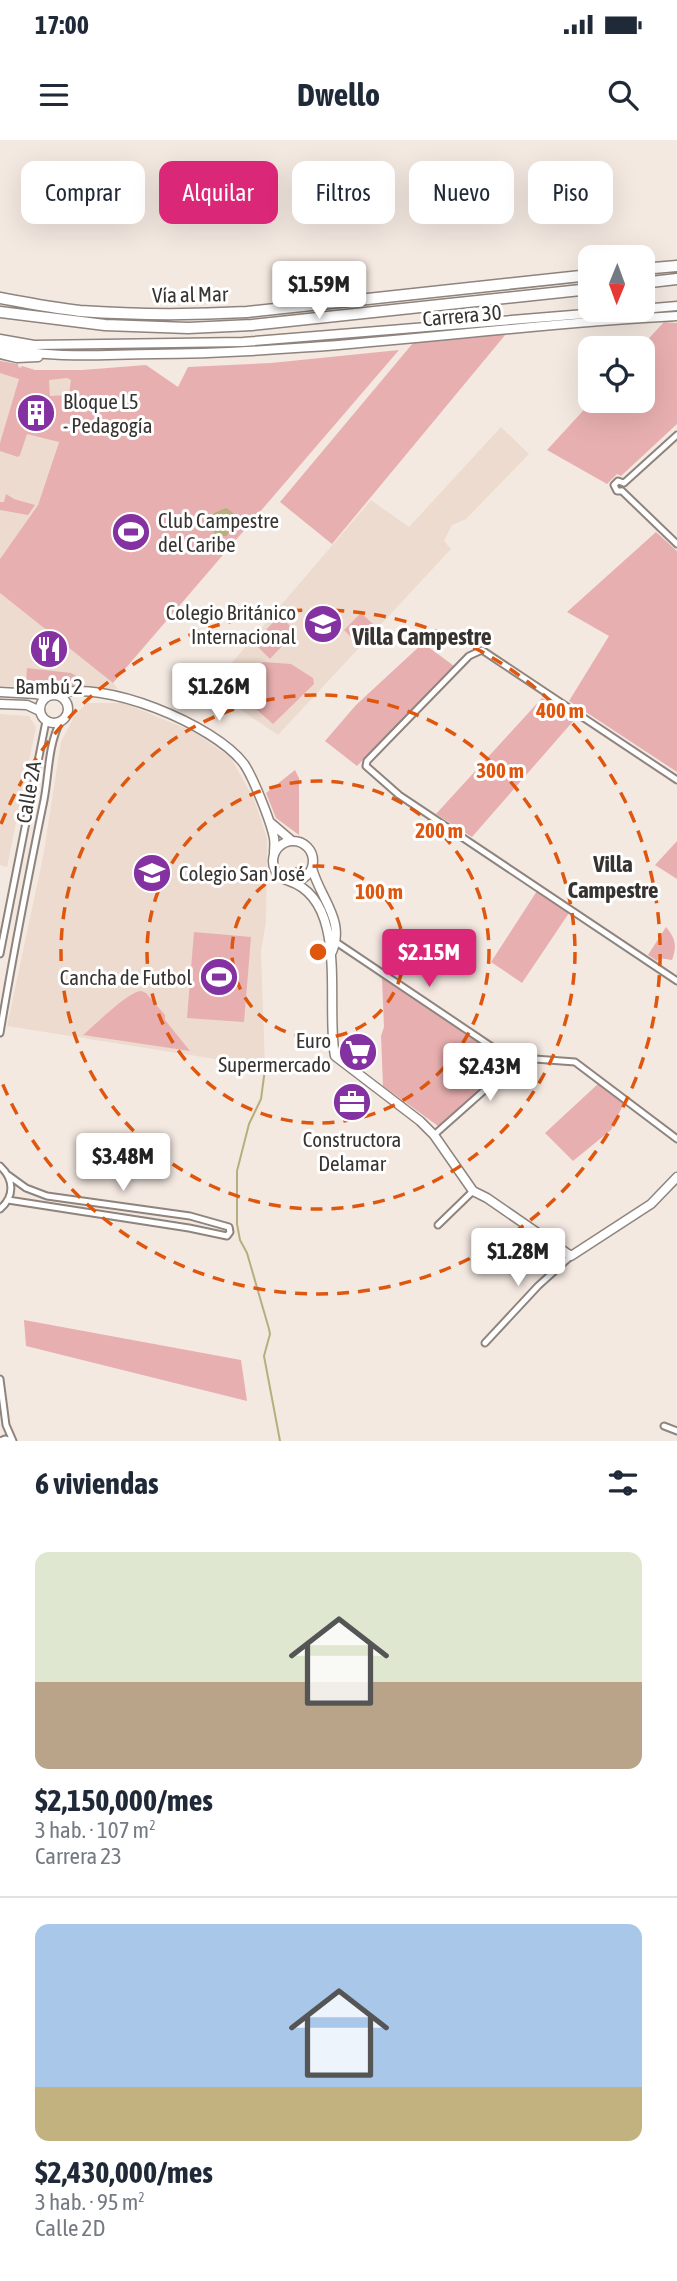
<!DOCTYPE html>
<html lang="es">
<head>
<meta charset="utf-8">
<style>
  body { margin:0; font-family:"Asap Condensed",sans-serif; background:#f6f6f7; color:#1f2937; height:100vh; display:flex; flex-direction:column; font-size:26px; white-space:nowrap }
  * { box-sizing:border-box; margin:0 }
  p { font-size:23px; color:#747a83 }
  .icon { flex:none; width:38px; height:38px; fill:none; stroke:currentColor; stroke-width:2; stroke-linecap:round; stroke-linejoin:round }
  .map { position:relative; height:1301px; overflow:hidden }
  .drawer { display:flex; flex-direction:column; background:#fff; flex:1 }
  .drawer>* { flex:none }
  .guide { position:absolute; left:21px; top:21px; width:635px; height:63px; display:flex; gap:14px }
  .needle { width:46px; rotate:181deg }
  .controls { position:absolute; left:578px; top:105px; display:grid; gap:14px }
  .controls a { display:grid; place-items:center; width:77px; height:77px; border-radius:14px; background:#fff; box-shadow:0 7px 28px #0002; font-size:35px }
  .price { position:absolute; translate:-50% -60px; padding:0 16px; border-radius:7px; background:#fff; color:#222; font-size:23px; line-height:46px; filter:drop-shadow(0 2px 4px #0008) }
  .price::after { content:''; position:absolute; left:50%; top:42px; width:21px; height:16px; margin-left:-10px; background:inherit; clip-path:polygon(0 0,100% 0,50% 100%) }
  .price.selected { background:#db2777; color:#fff }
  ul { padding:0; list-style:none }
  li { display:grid; align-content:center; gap:14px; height:371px; padding:0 35px }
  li+li { border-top:2px solid #e0e1e3 }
  li span { display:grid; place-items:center; height:217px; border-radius:14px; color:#555 }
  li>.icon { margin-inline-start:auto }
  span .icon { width:126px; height:126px; fill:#fffc; stroke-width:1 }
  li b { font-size:30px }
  h2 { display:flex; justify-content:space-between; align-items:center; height:84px; padding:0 35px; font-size:30px }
  .tag { padding:0 24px; border-radius:14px; background:#fff; box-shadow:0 7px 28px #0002; font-size:24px; line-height:63px }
  .tag.selected { background:#db2777; color:#fff }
  .status { display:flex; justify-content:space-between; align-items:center; height:49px; padding:0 35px; background:#fff; direction:ltr }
  .status svg { height:19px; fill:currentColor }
  header { display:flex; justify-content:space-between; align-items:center; height:91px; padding:0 35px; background:#fff; font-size:32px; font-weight:700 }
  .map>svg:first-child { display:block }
  .built { fill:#ecdbce }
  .green { fill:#e8afb0; fill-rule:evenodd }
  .water { fill:#b7ae7d }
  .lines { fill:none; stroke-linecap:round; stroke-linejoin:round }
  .stream { stroke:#b7ae7d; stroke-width:2 }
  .street-casing { stroke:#8e847d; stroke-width:9 }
  .secondary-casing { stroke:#8e847d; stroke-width:11 }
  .highway-casing { stroke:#8e847d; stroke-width:13 }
  .street { stroke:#fff; stroke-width:5 }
  .secondary { stroke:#fff; stroke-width:8 }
  .highway { stroke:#fff; stroke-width:10 }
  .ring { fill:none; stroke:#df570e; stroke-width:3.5; stroke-dasharray:12 9 }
  .labels { text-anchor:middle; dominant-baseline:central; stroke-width:6; stroke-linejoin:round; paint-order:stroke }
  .street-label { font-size:21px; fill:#373330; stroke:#fff }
  .poi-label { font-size:21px; fill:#373330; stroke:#fff; text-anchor:start }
  .neighbourhood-label { font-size:23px; font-weight:bold; fill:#373330; stroke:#fff }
  .quarter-label { font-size:24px; font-weight:bold; fill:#373330; stroke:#fff }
  .centre { fill:#df570e; stroke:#fff; stroke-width:3.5 }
  .ring-label { font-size:21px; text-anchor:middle; font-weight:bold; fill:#df570e; stroke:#fff; stroke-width:6; stroke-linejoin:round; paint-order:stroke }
</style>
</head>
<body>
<div class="status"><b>17:00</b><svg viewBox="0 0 49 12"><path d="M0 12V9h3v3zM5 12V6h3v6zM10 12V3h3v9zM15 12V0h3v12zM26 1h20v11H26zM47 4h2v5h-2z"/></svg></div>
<header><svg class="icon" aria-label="menu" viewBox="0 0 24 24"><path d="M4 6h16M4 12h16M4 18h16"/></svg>Dwello<svg class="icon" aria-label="search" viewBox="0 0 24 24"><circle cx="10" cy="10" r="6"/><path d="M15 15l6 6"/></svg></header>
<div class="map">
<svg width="677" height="1301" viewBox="0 0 677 1301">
  <rect width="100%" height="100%" fill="#f4e9e1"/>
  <path class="built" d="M 0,220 L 35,230 L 82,230 L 38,365 L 0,419 Z
    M 501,287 L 529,314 L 466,379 L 452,385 L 444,401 L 451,409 L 278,595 L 232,564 L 219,560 L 200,560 L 371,360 L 409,387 Z
    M 0,453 L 113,543 L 118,549 L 0,546 Z
    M 87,563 L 124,563 L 194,592 L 231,618 L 254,659 L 267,698 L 266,782 L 261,811 L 265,927 L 7,886 L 43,717 L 61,602 L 75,575 Z
    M 0,574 L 29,576 L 36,587 L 7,727 L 0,725 Z"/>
  <path class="green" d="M 664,182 L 677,183 L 677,284 L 621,336 L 617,334 L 607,344 L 547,310 L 592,261 L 642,261 L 642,208 L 640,208 Z
    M 506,194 L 332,404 L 280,362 L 413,203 Z
    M 399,210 L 113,543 L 0,453 L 0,419 L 38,365 L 59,302 L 27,294 L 20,315 L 18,317 L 0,311 L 0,303 L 19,239 L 0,233 L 0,221 L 18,224 L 18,227 L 21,228 L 22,226 L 35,230 L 82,230 L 146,225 L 178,247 L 188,227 L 271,223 ZM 67,238 L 71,240 L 69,255 L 50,256 L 49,240 ZM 28,259 L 44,259 L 44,268 L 51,273 L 43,286 L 35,281 L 26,287 L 20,274 L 28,269 Z
    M 6,354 L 14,359 L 35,365 L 28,375 L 0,370 L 0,362 L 4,362 Z
    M 656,392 L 677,411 L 677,632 L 569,561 L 609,496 L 567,472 Z
    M 361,473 L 373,484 L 355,501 L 344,490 Z
    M 279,476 L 296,491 L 270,519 L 254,503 Z
    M 423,503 L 454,526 L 357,626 L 325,601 L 356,565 Z
    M 264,522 L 291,524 L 313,538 L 314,544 L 273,584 L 232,548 C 231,533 251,526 264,522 Z
    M 27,528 L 71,533 L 82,539 L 84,546 L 26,545 Z
    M 542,558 L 575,579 L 472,697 L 436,674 Z
    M 295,630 L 299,638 L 299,695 L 276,678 L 266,653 Z
    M 677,701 L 677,739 L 655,725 Z
    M 537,751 L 569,773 L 522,843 L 491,822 Z
    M 666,787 C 676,799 677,806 672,820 L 659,818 L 657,821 L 648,815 Z
    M 194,792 L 251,797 L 244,882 L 187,878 Z
    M 382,838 L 504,920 L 504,925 L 443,985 L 438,986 L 383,946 L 381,896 L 384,887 Z
    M 141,851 L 146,853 L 165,875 L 165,880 L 190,911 L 83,895 C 95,885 129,851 141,851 Z
    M 599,943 L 624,963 L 611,990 L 573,1021 L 545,993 Z
    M 24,1180 L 241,1220 L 247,1261 L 26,1206 Z"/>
  <path class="water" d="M 226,368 C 232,371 239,378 239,385 L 235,386 L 226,396 L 218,396 L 214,392 L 210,379 L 214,373 Z"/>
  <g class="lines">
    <path class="stream" d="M 265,929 L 261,959 L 249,984 L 237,1031 L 237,1084 L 240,1100 L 247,1113 L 269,1189 L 270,1194 L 264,1216 L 280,1301"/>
    <g class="street-casing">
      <path id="street" d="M 624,343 L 677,295
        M 622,351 L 677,404
        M 622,351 L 617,351 L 614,345 L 618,341 L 624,343
        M 677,640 L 482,510 L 469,516 L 367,621 L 366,626 L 399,655 L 677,841
        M 333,800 L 507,917
        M 0,814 L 46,581
        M 0,893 C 13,815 28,738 44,660 C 49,634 48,606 60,582
        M 507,917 L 575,922 L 677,999
        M 434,995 L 505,932 L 510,922 L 507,917
        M 0,1026 C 14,1039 15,1056 0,1069
        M 8,1060 L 189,1088 L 227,1096 L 230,1092 L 229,1087 L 190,1076 L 47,1056 L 26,1048 L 8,1035
        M 438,1085 L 473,1051
        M 485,1203 L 538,1146 L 571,1116
        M 0,1239 L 6,1285 L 13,1301
        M 664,1286 L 677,1291
        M 0,1301 L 5,1299 L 12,1301"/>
    </g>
    <g class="secondary-casing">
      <path id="secondary" d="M 642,169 L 677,166
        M 0,199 L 34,205 L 243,202 L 634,170
        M 0,206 C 50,220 102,214 153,214 C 328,213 502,185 677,176
        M 0,214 L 17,218 L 38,217
        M 0,552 L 36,554 L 47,557
        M40 569a14 14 0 1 1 28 0a14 14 0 1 1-28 0Z
        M 54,555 C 101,537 215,585 244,624 C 253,637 271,682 274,698 C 275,703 274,709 274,714
        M 0,564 L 27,565 L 40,571
        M 271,683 L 292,701
        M273 721a20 20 0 1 1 40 0a20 20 0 1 1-40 0Z
        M 312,728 C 320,759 348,782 330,816
        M 289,741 C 350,761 325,866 335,916 L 420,981 L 434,995 L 473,1051 L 487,1058 L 571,1116 L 651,1064 L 677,1037"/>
    </g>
    <g class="highway-casing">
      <path id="highway" d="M 642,129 L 677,126
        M 642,143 L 677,139
        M 0,158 C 27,163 53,168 80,171 C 136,175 192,175 247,172 L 590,135
        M 0,172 L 105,185 L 188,188 L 252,185 L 590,149"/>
    </g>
    <use href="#street" class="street"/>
    <use href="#secondary" class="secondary"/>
    <use href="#highway" class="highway"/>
  </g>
  <g class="ring">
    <circle cx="318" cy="812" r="86"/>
    <circle cx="318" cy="812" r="171"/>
    <circle cx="318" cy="812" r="257"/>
    <path d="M1 684A342 342 0 1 1 1 940"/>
  </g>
  <defs>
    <g id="building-disc" transform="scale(2.0125)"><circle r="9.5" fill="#8432a1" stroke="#fff"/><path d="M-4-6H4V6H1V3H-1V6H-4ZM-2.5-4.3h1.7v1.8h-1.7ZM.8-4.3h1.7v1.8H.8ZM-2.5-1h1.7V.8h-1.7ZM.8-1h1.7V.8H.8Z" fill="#fff"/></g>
    <g id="stadium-disc" transform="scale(2.0125)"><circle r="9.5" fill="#8432a1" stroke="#fff"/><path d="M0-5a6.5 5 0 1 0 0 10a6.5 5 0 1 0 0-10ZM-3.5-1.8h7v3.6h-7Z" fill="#fff"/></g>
    <g id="school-disc" transform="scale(2.0125)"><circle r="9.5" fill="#8432a1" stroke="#fff"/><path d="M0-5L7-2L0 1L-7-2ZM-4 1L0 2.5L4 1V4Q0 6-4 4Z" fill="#fff"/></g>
    <g id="restaurant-disc" transform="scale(2.0125)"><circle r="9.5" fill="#8432a1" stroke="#fff"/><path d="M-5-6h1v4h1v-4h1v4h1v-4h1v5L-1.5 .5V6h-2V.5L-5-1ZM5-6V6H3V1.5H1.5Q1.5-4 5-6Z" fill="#fff"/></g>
    <g id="supermarket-disc" transform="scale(2.0125)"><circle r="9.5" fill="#8432a1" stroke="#fff"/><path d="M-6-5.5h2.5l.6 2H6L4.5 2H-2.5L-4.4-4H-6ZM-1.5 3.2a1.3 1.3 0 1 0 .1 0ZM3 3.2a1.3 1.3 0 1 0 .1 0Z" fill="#fff"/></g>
    <g id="office-disc" transform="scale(2.0125)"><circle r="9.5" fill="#8432a1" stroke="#fff"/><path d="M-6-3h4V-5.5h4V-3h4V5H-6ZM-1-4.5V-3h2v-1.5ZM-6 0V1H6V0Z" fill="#fff"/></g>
  </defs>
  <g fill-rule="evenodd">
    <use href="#building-disc" x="36" y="273"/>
    <use href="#stadium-disc" x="131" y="392"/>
    <use href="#school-disc" x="323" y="484"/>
    <use href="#restaurant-disc" x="49" y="509"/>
    <use href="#school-disc" x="152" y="733"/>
    <use href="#stadium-disc" x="219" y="837"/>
    <use href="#supermarket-disc" x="358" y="912"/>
    <use href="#office-disc" x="352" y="962"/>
  </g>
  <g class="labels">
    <g class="street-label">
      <text transform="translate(190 154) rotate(-1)">Vía al Mar</text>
      <text transform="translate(462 175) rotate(-5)">Carrera 30</text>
      <text transform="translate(28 652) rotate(-80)">Calle 2A</text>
    </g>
    <g class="poi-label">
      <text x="63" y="261">Bloque L5<tspan x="63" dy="24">- Pedagogía</tspan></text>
      <text x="158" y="380">Club Campestre<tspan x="158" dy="24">del Caribe</tspan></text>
      <text x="296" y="472" text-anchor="end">Colegio Británico<tspan x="296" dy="24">Internacional</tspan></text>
      <text x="49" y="546" text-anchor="middle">Bambú 2</text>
      <text x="179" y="733">Colegio San José</text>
      <text x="192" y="837" text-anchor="end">Cancha de Futbol</text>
      <text x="331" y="900" text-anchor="end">Euro<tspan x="331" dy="24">Supermercado</tspan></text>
      <text x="352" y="999" text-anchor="middle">Constructora<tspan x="352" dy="24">Delamar</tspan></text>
    </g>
    <g class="neighbourhood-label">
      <text x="613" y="724">Villa<tspan x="613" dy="26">Campestre</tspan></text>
    </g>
    <g class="quarter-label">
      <text x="422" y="496">Villa Campestre</text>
    </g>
  </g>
  <circle cx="318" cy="812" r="10" class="centre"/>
  <g class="ring-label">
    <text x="560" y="578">400 m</text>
    <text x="500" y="638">300 m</text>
    <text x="439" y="698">200 m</text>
    <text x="379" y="759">100 m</text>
  </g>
</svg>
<div class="controls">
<a><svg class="needle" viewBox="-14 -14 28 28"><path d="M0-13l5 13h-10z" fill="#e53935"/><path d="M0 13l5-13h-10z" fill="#747a83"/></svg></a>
<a><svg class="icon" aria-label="locate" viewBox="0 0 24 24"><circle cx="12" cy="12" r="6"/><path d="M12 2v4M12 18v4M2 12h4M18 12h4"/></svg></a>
</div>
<b class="price" style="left:319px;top:181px">$1.59M</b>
<b class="price" style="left:219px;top:583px">$1.26M</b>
<b class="price selected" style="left:429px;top:849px">$2.15M</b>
<b class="price" style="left:490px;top:963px">$2.43M</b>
<b class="price" style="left:123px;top:1053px">$3.48M</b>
<b class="price" style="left:518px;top:1148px">$1.28M</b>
<div class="guide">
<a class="tag">Comprar</a>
<a class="tag selected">Alquilar</a>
<a class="tag">Filtros</a>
<a class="tag">Nuevo</a>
<a class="tag">Piso</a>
</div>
</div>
<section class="drawer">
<h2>6 viviendas<svg class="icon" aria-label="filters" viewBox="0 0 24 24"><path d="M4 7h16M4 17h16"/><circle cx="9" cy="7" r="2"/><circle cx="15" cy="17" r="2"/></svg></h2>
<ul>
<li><span style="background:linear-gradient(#dfe7d0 60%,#b9a48a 0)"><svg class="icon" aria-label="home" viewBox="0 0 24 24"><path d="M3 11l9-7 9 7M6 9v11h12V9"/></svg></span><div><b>$2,150,000/mes</b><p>3 hab. · 107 m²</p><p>Carrera 23</p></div></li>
<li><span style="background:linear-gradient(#a9c7e8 75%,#c2b280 0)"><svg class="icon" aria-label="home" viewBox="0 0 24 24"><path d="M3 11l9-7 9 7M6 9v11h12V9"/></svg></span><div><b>$2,430,000/mes</b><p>3 hab. · 95 m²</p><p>Calle 2D</p></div></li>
</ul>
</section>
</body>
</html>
